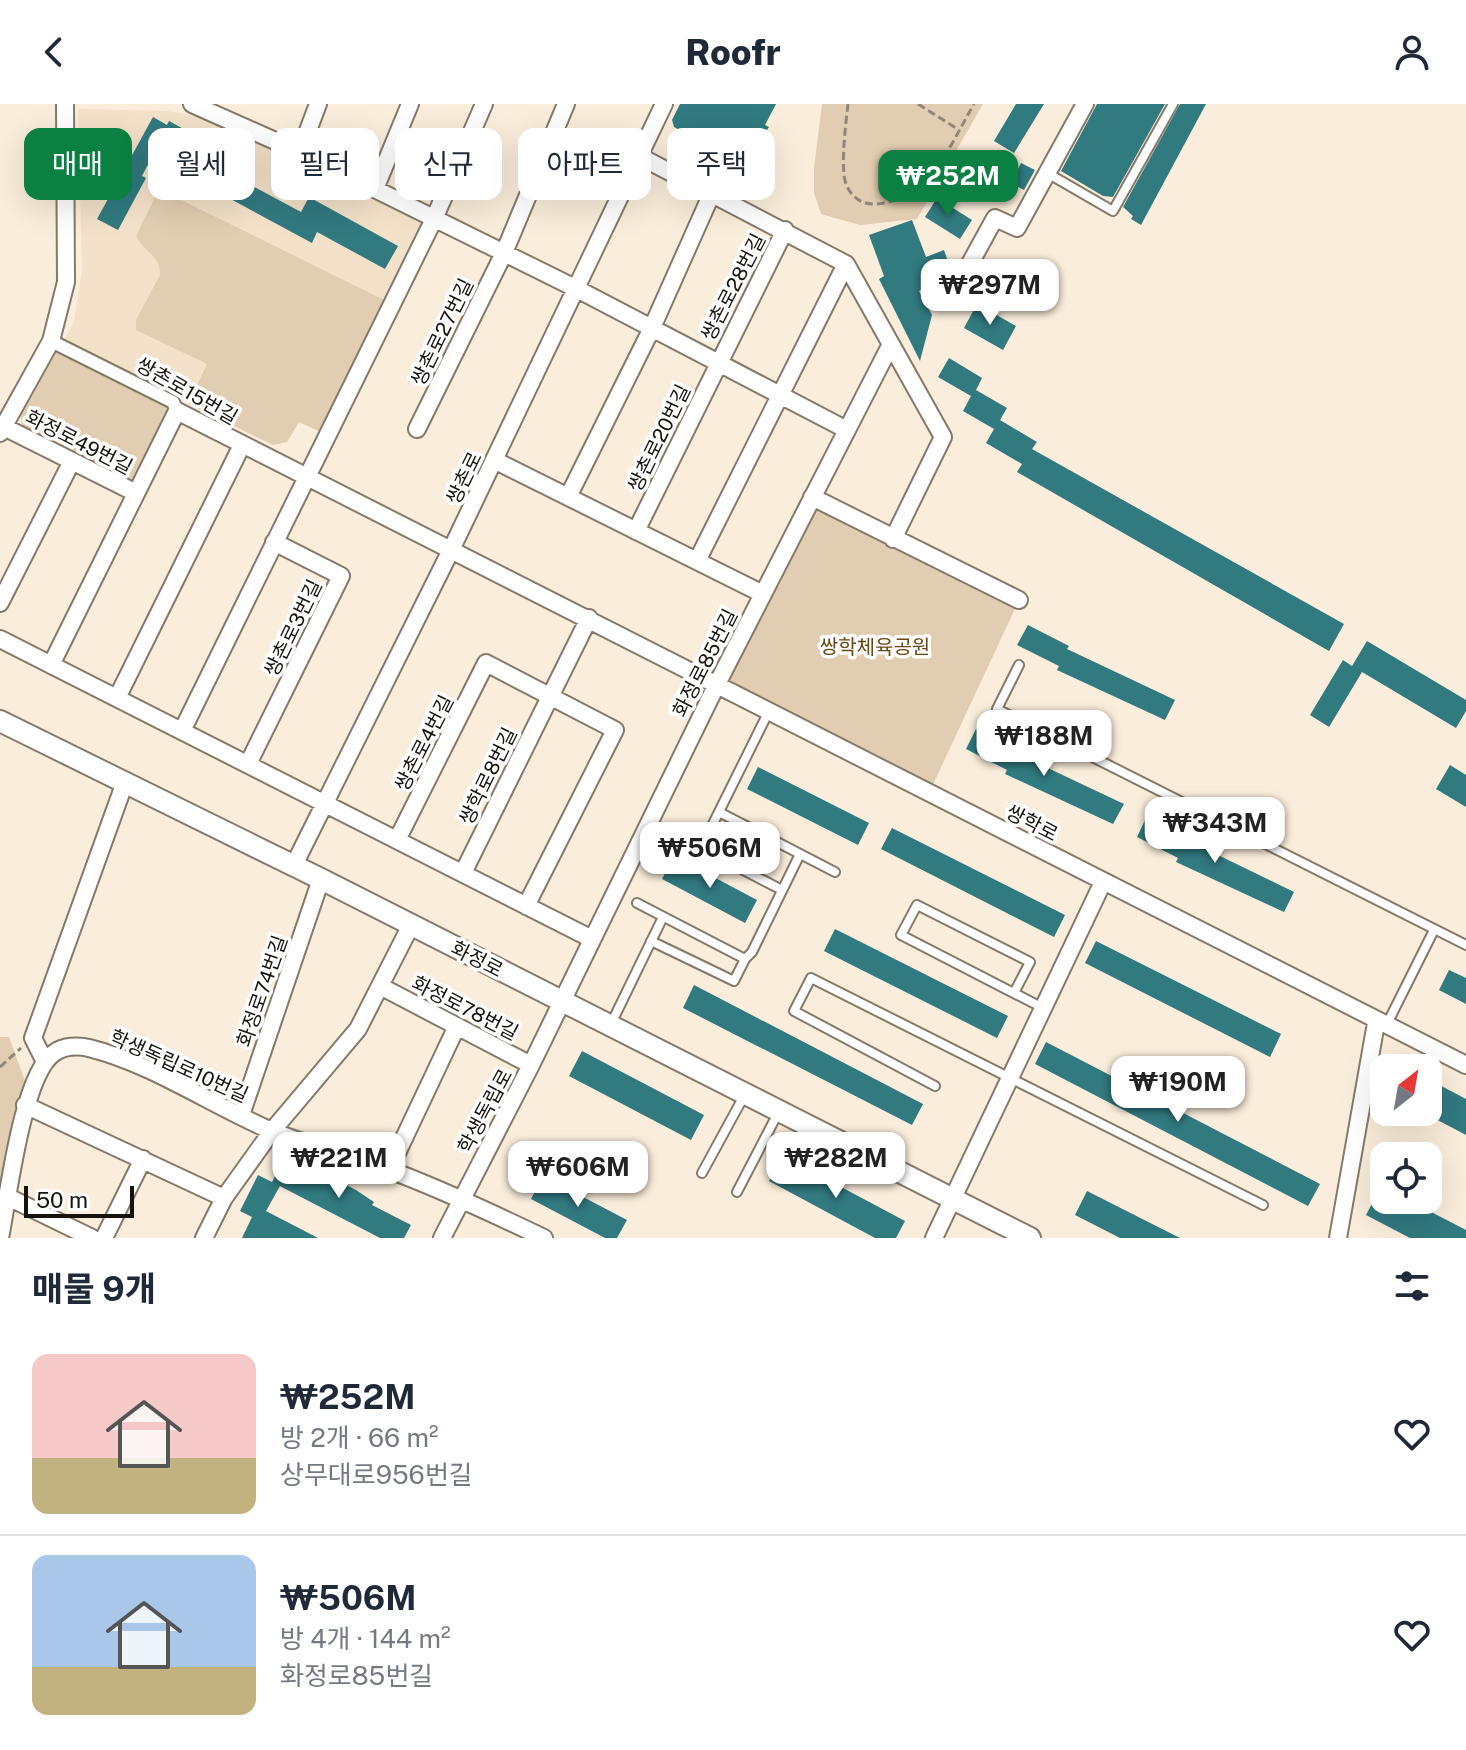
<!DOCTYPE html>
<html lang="ko">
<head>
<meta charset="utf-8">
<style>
  body { margin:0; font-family:"Public Sans","Noto Sans KR",sans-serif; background:#f6f6f7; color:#1f2937; height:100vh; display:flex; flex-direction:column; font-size:30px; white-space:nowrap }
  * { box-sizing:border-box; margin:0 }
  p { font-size:26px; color:#747a83 }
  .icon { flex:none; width:44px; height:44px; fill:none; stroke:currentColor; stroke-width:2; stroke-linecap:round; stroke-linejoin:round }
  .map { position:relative; height:1134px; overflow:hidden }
  .drawer { display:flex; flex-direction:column; background:#fff; flex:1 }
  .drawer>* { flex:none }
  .top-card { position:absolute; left:24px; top:24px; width:800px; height:72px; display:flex; gap:16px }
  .needle { width:52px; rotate:31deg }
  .tools { position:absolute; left:1370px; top:950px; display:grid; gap:16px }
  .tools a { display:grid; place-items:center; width:72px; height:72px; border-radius:16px; background:#fff; box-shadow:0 8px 32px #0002; font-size:40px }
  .scale { position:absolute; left:24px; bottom:20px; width:110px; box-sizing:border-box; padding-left:8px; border:4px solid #16120c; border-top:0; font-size:22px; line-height:28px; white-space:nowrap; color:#16120c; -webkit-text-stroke:6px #fff; paint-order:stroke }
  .price { position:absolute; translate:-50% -68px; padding:0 18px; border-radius:16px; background:#fff; color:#222; font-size:26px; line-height:52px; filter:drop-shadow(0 2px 4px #0008) }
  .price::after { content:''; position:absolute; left:50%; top:48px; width:24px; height:18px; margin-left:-12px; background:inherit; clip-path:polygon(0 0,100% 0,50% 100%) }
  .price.on { background:#0b8043; color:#fff }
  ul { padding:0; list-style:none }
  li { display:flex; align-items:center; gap:24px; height:200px; padding:0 32px }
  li+li { border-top:2px solid #e0e1e3 }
  li span { display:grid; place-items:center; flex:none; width:224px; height:160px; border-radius:16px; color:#555 }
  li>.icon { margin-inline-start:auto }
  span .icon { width:96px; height:96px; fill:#fffc; stroke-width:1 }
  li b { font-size:34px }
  h2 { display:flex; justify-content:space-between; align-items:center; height:96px; padding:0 32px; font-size:34px }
  .chip { padding:0 28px; border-radius:16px; background:#fff; box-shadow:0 8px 32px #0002; font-size:28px; line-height:72px }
  .chip.on { background:#0b8043; color:#fff }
  header { display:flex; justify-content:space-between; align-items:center; height:104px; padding:0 32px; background:#fff; font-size:36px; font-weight:800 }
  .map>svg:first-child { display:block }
  .built { fill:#f3e1c9 }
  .green { fill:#e1cdb1 }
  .building { fill:#317a80 }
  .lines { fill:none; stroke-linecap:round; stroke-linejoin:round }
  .service-casing { stroke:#857a69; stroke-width:12 }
  .pedestrian-casing { stroke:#857a69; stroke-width:16 }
  .minor-casing { stroke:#857a69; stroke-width:20 }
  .tertiary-casing { stroke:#857a69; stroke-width:24 }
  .path { stroke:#90877a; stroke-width:3; stroke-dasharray:8 4; stroke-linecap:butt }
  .service { stroke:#fff; stroke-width:8 }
  .pedestrian { stroke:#fff; stroke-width:12 }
  .minor { stroke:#fff; stroke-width:16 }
  .tertiary { stroke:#fff; stroke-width:20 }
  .labels { text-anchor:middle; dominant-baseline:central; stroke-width:7; stroke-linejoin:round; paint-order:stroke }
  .street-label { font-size:20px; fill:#16120c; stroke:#fff }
  .park-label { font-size:20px; fill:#684710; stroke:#fff }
</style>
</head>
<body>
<header><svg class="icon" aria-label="back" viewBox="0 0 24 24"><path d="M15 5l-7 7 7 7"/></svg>Roofr<svg class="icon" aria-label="person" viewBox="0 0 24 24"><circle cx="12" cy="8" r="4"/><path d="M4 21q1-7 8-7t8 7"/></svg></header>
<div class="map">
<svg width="1466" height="1134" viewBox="0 0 1466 1134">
  <rect width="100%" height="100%" fill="#faeddb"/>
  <path class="built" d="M 78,5 L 168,7 L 208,15 L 425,119 L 321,328 L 299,318 L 287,338 L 273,341 L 64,236 L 74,218 L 82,166 Z"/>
  <path class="green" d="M 822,0 L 983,0 L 917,115 L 860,121 L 821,110 L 814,89 L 814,64 Z
    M 159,85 L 386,197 L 321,328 L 299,318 L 287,338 L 273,341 L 188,300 L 207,260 L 136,226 L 136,216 L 160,171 C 161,152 144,148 136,132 Z
    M 57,244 L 172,303 L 135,378 L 127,380 L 23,327 L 20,309 Z
    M 812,393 L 1019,496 L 929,689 L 717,580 Z
    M 0,933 L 9,933 L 28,985 L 0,1134 Z"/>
  <path class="building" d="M 680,0 L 776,0 L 765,21 L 769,23 L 744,61 L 674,23 L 672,16 Z
    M 1016,0 L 1044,0 L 1014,49 L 994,37 Z
    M 1097,0 L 1165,0 L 1113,93 L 1103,92 L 1061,67 Z
    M 1180,0 L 1206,0 L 1141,121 L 1131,115 L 1133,112 L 1123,103 Z
    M 153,13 L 167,21 L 169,17 L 242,57 L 234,72 L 301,108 L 309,93 L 398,142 L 385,165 L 317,128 L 312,139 L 214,86 L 218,79 L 156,45 L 142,72 L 146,74 L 118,126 L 97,115 Z
    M 1021,59 L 1035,66 L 1024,86 L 1011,79 Z
    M 937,94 L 972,116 L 960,135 L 925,113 Z
    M 912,116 L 926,153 L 944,146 L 952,169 L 950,175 L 919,187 L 932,211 L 920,257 L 879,175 L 884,172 L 869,131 Z
    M 977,200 L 1016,222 L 1003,246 L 964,224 Z
    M 949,254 L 982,274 L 976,286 L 1007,304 L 1000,316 L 1037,338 L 1032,345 L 1344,520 L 1329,547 L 1017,368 L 1022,360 L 986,339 L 994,325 L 963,307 L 971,292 L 938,273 Z
    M 1028,521 L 1069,542 L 1067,545 L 1175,596 L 1165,616 L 1057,566 L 1059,562 L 1017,541 Z
    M 1367,537 L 1466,596 L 1466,607 L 1456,624 L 1362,568 L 1329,623 L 1310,611 L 1343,556 L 1352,562 Z
    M 976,625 L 1018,646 L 1016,649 L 1124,700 L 1113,720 L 1005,670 L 1007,666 L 966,645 Z
    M 1450,661 L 1466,671 L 1466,703 L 1436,685 Z
    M 758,663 L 869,719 L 858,741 L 747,685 Z
    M 1147,712 L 1188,734 L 1187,736 L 1294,788 L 1284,808 L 1176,758 L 1178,754 L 1137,733 Z
    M 892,724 L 1065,811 L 1054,833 L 881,745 Z
    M 674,752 L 757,796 L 745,819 L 662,775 Z
    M 835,825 L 1008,912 L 997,934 L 824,847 Z
    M 1096,837 L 1281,930 L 1270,953 L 1085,859 Z
    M 1449,866 L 1466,874 L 1466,900 L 1439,886 Z
    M 694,881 L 923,1000 L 912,1021 L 683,904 Z
    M 1046,938 L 1320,1080 L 1308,1102 L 1035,960 Z
    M 582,947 L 704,1011 L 691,1036 L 569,972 Z
    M 1428,975 L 1466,995 L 1466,1031 L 1428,1011 Z
    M 783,1052 L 905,1117 L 896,1134 L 875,1134 L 769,1077 Z
    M 294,1054 L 356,1086 L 374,1098 L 372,1101 L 411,1121 L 404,1134 L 380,1134 L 272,1078 L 282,1058 L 290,1062 Z
    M 258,1071 L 280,1082 L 266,1107 L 318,1134 L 242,1134 L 252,1113 L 240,1107 Z
    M 543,1072 L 627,1116 L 617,1134 L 605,1134 L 531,1095 Z
    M 1384,1077 L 1384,1096 L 1408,1096 L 1466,1126 L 1466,1134 L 1410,1134 L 1366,1111 Z
    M 1087,1087 L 1180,1134 L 1120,1134 L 1075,1111 Z"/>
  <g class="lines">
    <g class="service-casing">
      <path id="service" d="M 1049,70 L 1113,107 L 1173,0
        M 1019,561 L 997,605 L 1466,841
        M 769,607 L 701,744 L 782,786
        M 719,708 L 835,768
        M 637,799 L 745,855 L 734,877 L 651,837
        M 745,855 L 752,848 L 800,750
        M 1014,889 L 1030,858 L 917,801 L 901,831 L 1043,904
        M 610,922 L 663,813
        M 1386,922 L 1434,826
        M 935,982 L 794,907 L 811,874 L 1263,1101
        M 702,1069 L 744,992
        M 737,1088 L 778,1009"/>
    </g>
    <g class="pedestrian-casing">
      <path id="pedestrian" d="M 51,237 L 173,298 L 177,307"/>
    </g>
    <g class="minor-casing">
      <path id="minor" d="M 192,0 L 300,48 L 577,185 L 847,326
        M 300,48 L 318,0
        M 639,52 L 846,160 L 943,333 L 893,435
        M 375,85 L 410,0
        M 961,176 L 995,114 L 1017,124 L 1085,0
        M 4,323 L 136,389
        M 417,325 L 504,149 L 566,0
        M 0,329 L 51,237 L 66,178 L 65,0
        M 494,356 L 763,490
        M 568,393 L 651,226 L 712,89
        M 812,393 L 1019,496
        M 636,427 L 785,126
        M 697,457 L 846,160
        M 0,499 L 72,357
        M 0,535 L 592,835
        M 51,561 L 177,307 L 1466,961
        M 117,594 L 242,341
        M 182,627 L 434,115 L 484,0
        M 248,660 L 341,472 L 274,438
        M 397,736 L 486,559 L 615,626 L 526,802
        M 294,761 L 451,446 L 664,0
        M 463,769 L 589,514
        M 380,882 L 531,961
        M 45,958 L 33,934 L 125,678
        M 25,1001 L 224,1094
        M 241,1011 L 321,775
        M 389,1066 L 457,922
        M 8,1093 L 92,1134
        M 0,1134 C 8,1095 22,971 54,949 C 63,942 78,941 89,944 C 153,960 211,1001 272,1027 C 309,1042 349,1052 387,1065 C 441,1085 492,1109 544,1134
        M 104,1134 L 143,1055
        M 204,1134 L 224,1094 L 272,1027 L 358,925 L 411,821
        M 442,1134 L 531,961 L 717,580 L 890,242
        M 934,1134 L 1103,778
        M 1338,1134 L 1376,919"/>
    </g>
    <g class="tertiary-casing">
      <path id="tertiary" d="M 0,617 L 321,775 L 1030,1134"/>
    </g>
    <path class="path" d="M 848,0 C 846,18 840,64 846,80 C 861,118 910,94 928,73 C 947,53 960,24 974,0
      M 918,0 L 959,26
      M 0,963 L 21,944"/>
    <use href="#service" class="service"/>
    <use href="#pedestrian" class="pedestrian"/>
    <use href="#minor" class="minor"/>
    <use href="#tertiary" class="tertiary"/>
  </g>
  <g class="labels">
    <g class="street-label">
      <text transform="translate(733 183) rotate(-63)">쌍촌로28번길</text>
      <text transform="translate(442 228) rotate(-64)">쌍촌로27번길</text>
      <text transform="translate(187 287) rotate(30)">쌍촌로15번길</text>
      <text transform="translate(659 334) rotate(-64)">쌍촌로20번길</text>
      <text transform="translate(79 338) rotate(27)">화정로49번길</text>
      <text transform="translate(464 374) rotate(-64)">쌍촌로</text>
      <text transform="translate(293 524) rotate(-64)">쌍촌로3번길</text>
      <text transform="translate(705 559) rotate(-63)">화정로85번길</text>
      <text transform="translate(424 639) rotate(-63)">쌍촌로4번길</text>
      <text transform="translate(488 672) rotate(-64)">쌍학로8번길</text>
      <text transform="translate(1032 719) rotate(27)">쌍학로</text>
      <text transform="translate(477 855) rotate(27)">화정로</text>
      <text transform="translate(262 887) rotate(-71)">화정로74번길</text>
      <text transform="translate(465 904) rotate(27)">화정로78번길</text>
      <text transform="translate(179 962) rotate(24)">학생독립로10번길</text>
      <text transform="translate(485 1007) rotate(-62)">학생독립로</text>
    </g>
    <g class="park-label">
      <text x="875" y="543">쌍학체육공원</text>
    </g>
  </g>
</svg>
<div class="tools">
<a><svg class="needle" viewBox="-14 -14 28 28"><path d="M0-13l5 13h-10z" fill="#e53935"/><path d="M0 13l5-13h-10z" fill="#747a83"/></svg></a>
<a><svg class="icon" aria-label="locate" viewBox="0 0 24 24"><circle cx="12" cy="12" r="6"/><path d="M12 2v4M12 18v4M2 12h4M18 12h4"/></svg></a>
</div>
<div class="scale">50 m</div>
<b class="price on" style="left:948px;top:114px">₩252M</b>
<b class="price" style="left:990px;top:223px">₩297M</b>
<b class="price" style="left:1044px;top:674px">₩188M</b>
<b class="price" style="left:1215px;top:761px">₩343M</b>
<b class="price" style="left:710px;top:786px">₩506M</b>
<b class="price" style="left:1178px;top:1020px">₩190M</b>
<b class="price" style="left:339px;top:1096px">₩221M</b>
<b class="price" style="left:836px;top:1096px">₩282M</b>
<b class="price" style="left:578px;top:1105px">₩606M</b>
<div class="top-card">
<a class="chip on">매매</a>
<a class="chip">월세</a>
<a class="chip">필터</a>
<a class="chip">신규</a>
<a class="chip">아파트</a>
<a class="chip">주택</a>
</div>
</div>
<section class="drawer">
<h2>매물 9개<svg class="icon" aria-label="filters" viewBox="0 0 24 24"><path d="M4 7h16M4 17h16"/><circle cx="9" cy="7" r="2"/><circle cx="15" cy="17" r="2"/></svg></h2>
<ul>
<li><span style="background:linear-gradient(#f6c9c9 65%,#c2b280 0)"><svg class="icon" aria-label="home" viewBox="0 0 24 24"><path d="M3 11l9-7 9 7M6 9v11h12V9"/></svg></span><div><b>₩252M</b><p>방 2개 · 66 m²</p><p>상무대로956번길</p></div><svg class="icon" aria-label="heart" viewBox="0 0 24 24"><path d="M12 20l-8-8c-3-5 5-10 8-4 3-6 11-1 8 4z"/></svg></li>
<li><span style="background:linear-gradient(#a9c7e8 70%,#c2b280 0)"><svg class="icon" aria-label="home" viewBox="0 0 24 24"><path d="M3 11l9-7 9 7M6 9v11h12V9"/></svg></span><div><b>₩506M</b><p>방 4개 · 144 m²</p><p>화정로85번길</p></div><svg class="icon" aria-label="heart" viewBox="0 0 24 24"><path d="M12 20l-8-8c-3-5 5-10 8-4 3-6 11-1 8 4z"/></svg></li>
</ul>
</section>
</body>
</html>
